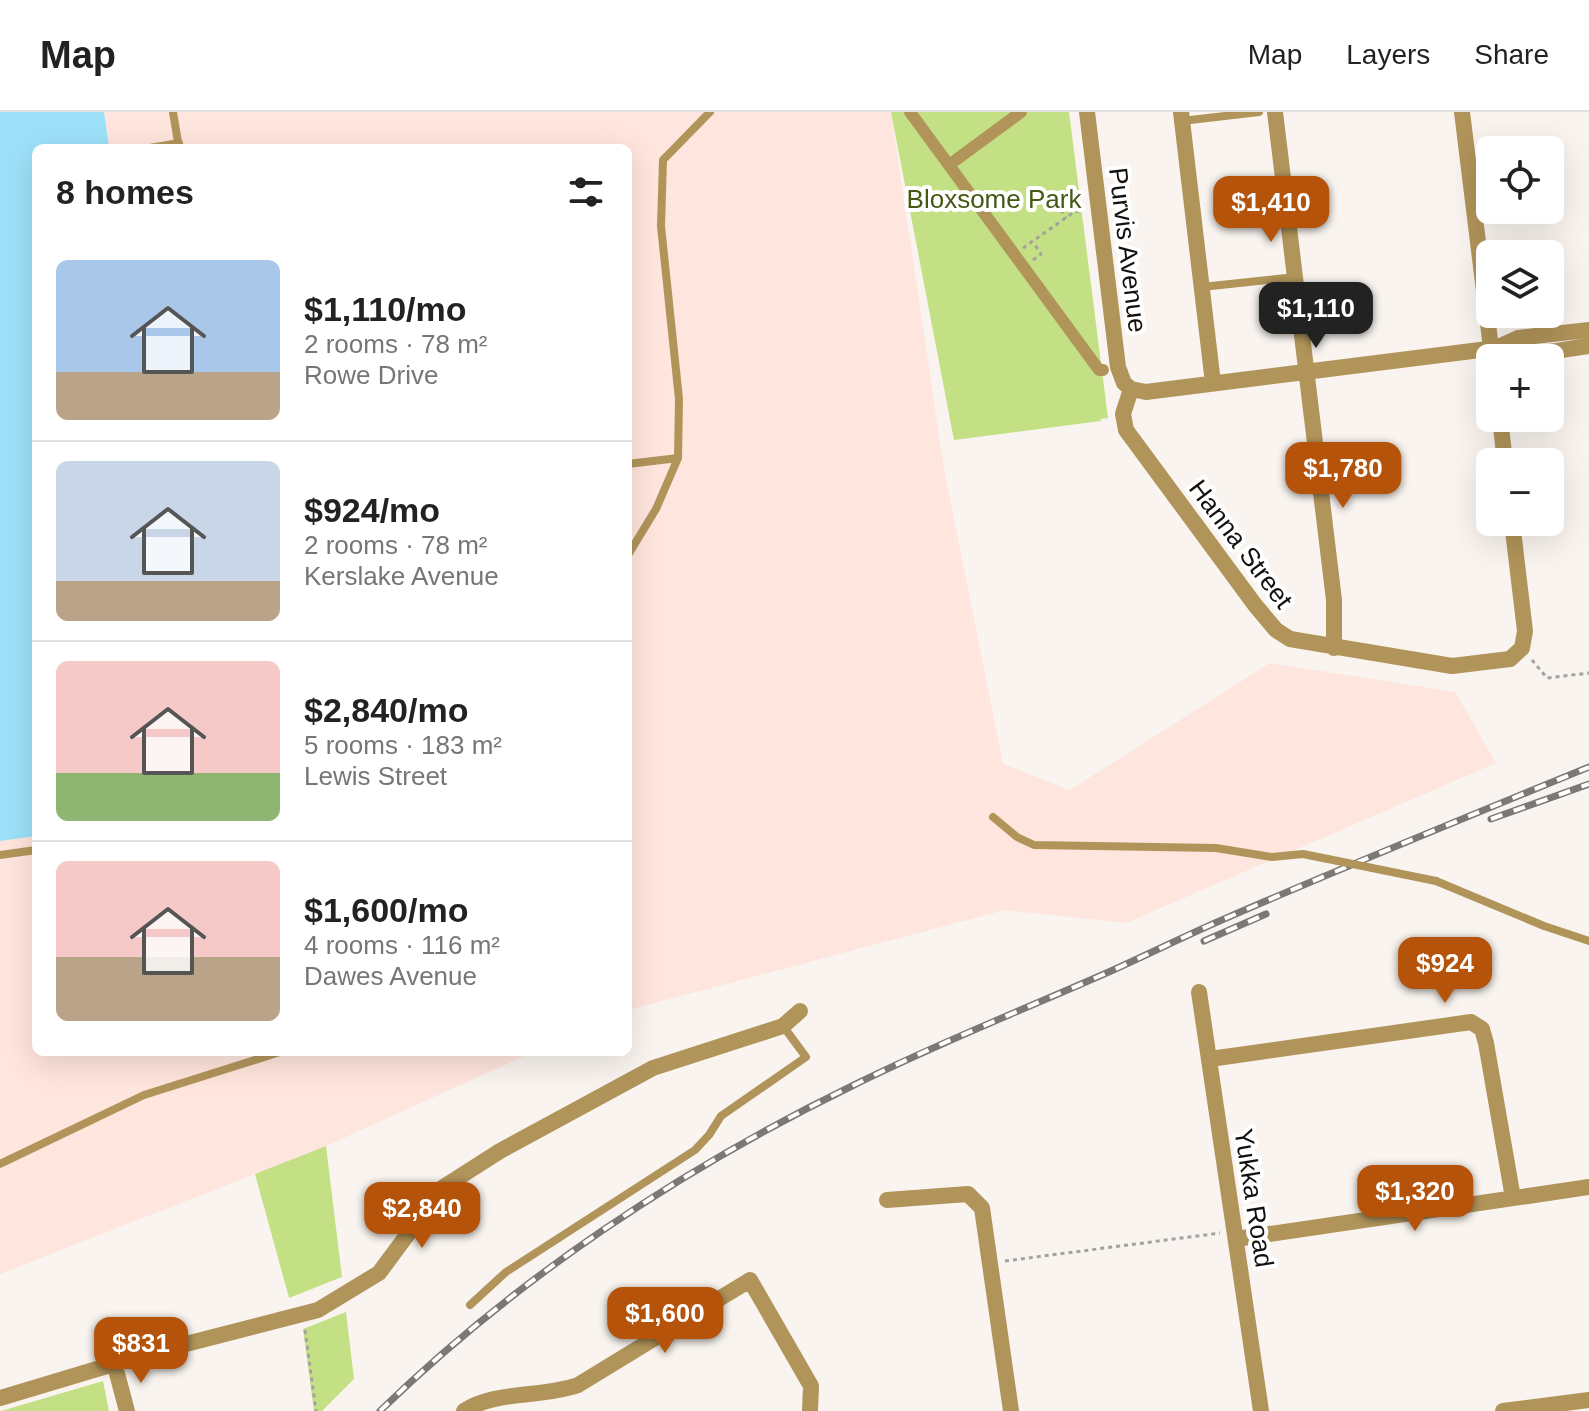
<!DOCTYPE html>
<html lang="en">
<head>
<meta charset="utf-8">
<style>
  body { margin:0; font-family:Helvetica,sans-serif; background:#f6f6f6; color:#222; height:100vh; display:flex; flex-direction:column; font-size:30px; white-space:nowrap }
  * { box-sizing:border-box; margin:0 }
  p { font-size:26px; color:#767676 }
  .icon { flex:none; width:44px; height:44px; fill:none; stroke:currentColor; stroke-width:2; stroke-linecap:round; stroke-linejoin:round }
  .map { position:relative; flex:1; overflow:hidden }
  .panel { position:absolute; left:32px; top:32px; width:600px; height:912px; display:flex; flex-direction:column; background:#fff; border-radius:12px; box-shadow:0 8px 32px #0002 }
  .panel>* { flex:none }
  .controls { position:absolute; left:1476px; top:24px; display:grid; gap:16px }
  .controls a { display:grid; place-items:center; width:88px; height:88px; border-radius:12px; background:#fff; box-shadow:0 8px 32px #0002; font-size:40px }
  .price { position:absolute; translate:-50% -68px; padding:0 18px; border-radius:16px; background:#b45309; color:#fff; font-size:26px; line-height:52px; filter:drop-shadow(0 2px 4px #0008) }
  .price::after { content:''; position:absolute; left:50%; top:48px; width:24px; height:18px; margin-left:-12px; background:inherit; clip-path:polygon(0 0,100% 0,50% 100%) }
  .price.current { background:#222; color:#fff }
  ul { padding:0; list-style:none }
  li { display:flex; align-items:center; gap:24px; height:200px; padding:0 24px }
  li+li { border-top:2px solid #e0e0e0 }
  li span { display:grid; place-items:center; flex:none; width:224px; height:160px; border-radius:12px; color:#555 }
  li>.icon { margin-inline-start:auto }
  span .icon { width:96px; height:96px; fill:#fffc; stroke-width:1 }
  li b { font-size:34px }
  h2 { display:flex; justify-content:space-between; align-items:center; height:96px; padding:0 24px; font-size:34px }
  header { display:flex; align-items:center; gap:48px; box-sizing:border-box; height:112px; padding:0 40px; background:#fff; border-bottom:2px solid #e0e0e0 }
  header strong { font-size:38px }
  nav { display:flex; gap:44px; margin-inline-start:auto; font-size:28px }
  .map>svg:first-child { display:block }
  .industrial { fill:#fee5dd }
  .park { fill:#c3e085 }
  .water { fill:#9de1f9 }
  .lines { fill:none; stroke-linecap:round; stroke-linejoin:round }
  .path { stroke:#a5a19d; stroke-width:3; stroke-dasharray:4 4; stroke-linecap:butt }
  .service { stroke:#b1945a; stroke-width:8 }
  .pedestrian { stroke:#b1945a; stroke-width:12 }
  .minor { stroke:#b1945a; stroke-width:16 }
  .rail-casing { stroke:#7b7975; stroke-width:7 }
  .rail { stroke:#fff; stroke-width:4; stroke-dasharray:12; stroke-linecap:butt }
  .service-bridge { stroke:#b1945a; stroke-width:8 }
  .labels { text-anchor:middle; dominant-baseline:central; stroke-width:8; stroke-linejoin:round; paint-order:stroke }
  .park-label { font-size:26px; fill:#465814; stroke:#fff }
  .street-label { font-size:26px; fill:#11100e; stroke:#fff }
</style>
</head>
<body>
<header>
<strong>Map</strong>
<nav><a>Map</a><a>Layers</a><a>Share</a></nav>
</header>
<div class="map">
<svg width="1589" height="1299" viewBox="0 0 1589 1299">
  <rect width="100%" height="100%" fill="#f9f4ef"/>
  <path class="industrial" d="M 0,0 L 891,0 L 944,357 L 1003,652 L 1070,678 L 1270,551 L 1455,580 L 1496,651 L 1126,811 L 1005,798 L 628,898 L 628,36 L 36,36 L 36,940 L 533,940 L 326,1034 L 0,1162 Z"/>
  <path class="park" d="M 891,0 L 1069,0 L 1108,306 L 1101,307 L 1101,309 L 954,328 Z
    M 326,1034 L 342,1165 L 289,1186 L 255,1062 Z
    M 346,1200 L 354,1267 L 322,1299 L 314,1299 L 303,1217 Z
    M 103,1269 L 109,1299 L 1,1299 Z"/>
  <path class="water" d="M 0,0 L 104,0 L 109,36 L 36,36 L 36,724 L 0,729 Z"/>
  <g class="lines">
    <path class="path" d="M 1061,98 L 1066,106
      M 1023,136 L 1074,100 L 1084,98
      M 1033,148 L 1041,142 L 1033,130
      M 1532,548 L 1547,566 L 1589,561
      M 1005,1149 L 1220,1121
      M 305,1218 L 316,1299"/>
    <path class="service" d="M 173,0 L 179,36
      M 1182,9 L 1259,0
      M 150,36 L 179,31
      M 1202,175 L 1295,165
      M 628,352 L 678,346
      M 628,443 L 656,397 L 678,346 L 679,287 L 661,114 L 663,48 L 710,0
      M 993,705 L 1017,725 L 1034,733 L 1216,736 L 1272,745 L 1303,742 L 1328,747
      M 0,743 L 36,738
      M 1436,769 L 1544,814 L 1589,829
      M 0,1052 L 144,983 L 280,940
      M 470,1193 L 506,1160 L 695,1038 L 709,1023 L 721,1004 L 806,945 L 783,914"/>
    <path class="pedestrian" d="M 910,0 L 1099,258 L 1103,258
      M 949,53 L 1021,0"/>
    <path class="minor" d="M 1087,0 L 1118,255 L 1124,271 L 1131,277
      M 1181,0 L 1213,271
      M 1275,0 L 1334,488 L 1334,536
      M 1462,0 L 1492,244
      M 1496,236 C 1517,249 1564,237 1589,234
      M 1131,277 L 1123,302 L 1126,318 L 1255,493 L 1276,518 L 1290,527 L 1452,554 L 1510,547 L 1522,536 L 1525,519 L 1512,410
      M 1131,277 L 1146,280 L 1496,236 L 1518,226 L 1589,218
      M 1500,306 L 1505,350
      M 1199,880 L 1261,1299
      M 1210,947 L 1471,910 L 1482,917 L 1486,931 L 1513,1086
      M 887,1088 L 968,1082 L 982,1096 L 1011,1299
      M 1236,1127 L 1589,1075
      M 115,1254 L 127,1299
      M 0,1286 L 147,1242 L 318,1198 L 379,1161 L 442,1076 L 500,1039 L 653,956 L 783,914 L 800,899
      M 464,1299 C 496,1278 542,1286 578,1273 L 750,1168 L 811,1274 L 810,1299
      M 1503,1299 L 1589,1288"/>
    <g class="rail-casing">
      <path id="rail" d="M 1491,707 L 1589,672
        M 1204,829 L 1266,802
        M 380,1299 C 516,1167 681,1057 852,974 C 936,932 1025,897 1111,859 C 1151,841 1191,821 1231,804 C 1349,753 1469,704 1589,655"/>
    </g>
    <use href="#rail" class="rail"/>
    <path class="service-bridge" d="M 1328,747 L 1436,769"/>
  </g>
  <g class="labels">
    <g class="park-label">
      <text x="994" y="87">Bloxsome Park</text>
    </g>
    <g class="street-label">
      <text transform="translate(1128 138) rotate(83)">Purvis Avenue</text>
      <text transform="translate(1241 432) rotate(53)">Hanna Street</text>
      <text transform="translate(1254 1086) rotate(81)">Yukka Road</text>
    </g>
  </g>
</svg>
<div class="controls">
<a><svg class="icon" aria-label="locate" viewBox="0 0 24 24"><circle cx="12" cy="12" r="6"/><path d="M12 2v4M12 18v4M2 12h4M18 12h4"/></svg></a>
<a><svg class="icon" aria-label="layers" viewBox="0 0 24 24"><path d="M12 4l9 5-9 5-9-5zM3 14l9 5 9-5"/></svg></a>
<a>+</a>
<a>−</a>
</div>
<b class="price" style="left:1271px;top:132px">$1,410</b>
<b class="price current" style="left:1316px;top:238px">$1,110</b>
<b class="price" style="left:1343px;top:398px">$1,780</b>
<b class="price" style="left:1445px;top:893px">$924</b>
<b class="price" style="left:1415px;top:1121px">$1,320</b>
<b class="price" style="left:422px;top:1138px">$2,840</b>
<b class="price" style="left:665px;top:1243px">$1,600</b>
<b class="price" style="left:141px;top:1273px">$831</b>
<section class="panel">
<h2>8 homes<svg class="icon" aria-label="filters" viewBox="0 0 24 24"><path d="M4 7h16M4 17h16"/><circle cx="9" cy="7" r="2"/><circle cx="15" cy="17" r="2"/></svg></h2>
<ul>
<li><span style="background:linear-gradient(#a9c7e8 70%,#b9a48a 0)"><svg class="icon" aria-label="home" viewBox="0 0 24 24"><path d="M3 11l9-7 9 7M6 9v11h12V9"/></svg></span><div><b>$1,110/mo</b><p>2 rooms · 78 m²</p><p>Rowe Drive</p></div></li>
<li><span style="background:linear-gradient(#c9d6e8 75%,#b9a48a 0)"><svg class="icon" aria-label="home" viewBox="0 0 24 24"><path d="M3 11l9-7 9 7M6 9v11h12V9"/></svg></span><div><b>$924/mo</b><p>2 rooms · 78 m²</p><p>Kerslake Avenue</p></div></li>
<li><span style="background:linear-gradient(#f6c9c9 70%,#8fb573 0)"><svg class="icon" aria-label="home" viewBox="0 0 24 24"><path d="M3 11l9-7 9 7M6 9v11h12V9"/></svg></span><div><b>$2,840/mo</b><p>5 rooms · 183 m²</p><p>Lewis Street</p></div></li>
<li><span style="background:linear-gradient(#f6c9c9 60%,#b9a48a 0)"><svg class="icon" aria-label="home" viewBox="0 0 24 24"><path d="M3 11l9-7 9 7M6 9v11h12V9"/></svg></span><div><b>$1,600/mo</b><p>4 rooms · 116 m²</p><p>Dawes Avenue</p></div></li>
</ul>
</section>
</div>
</body>
</html>
